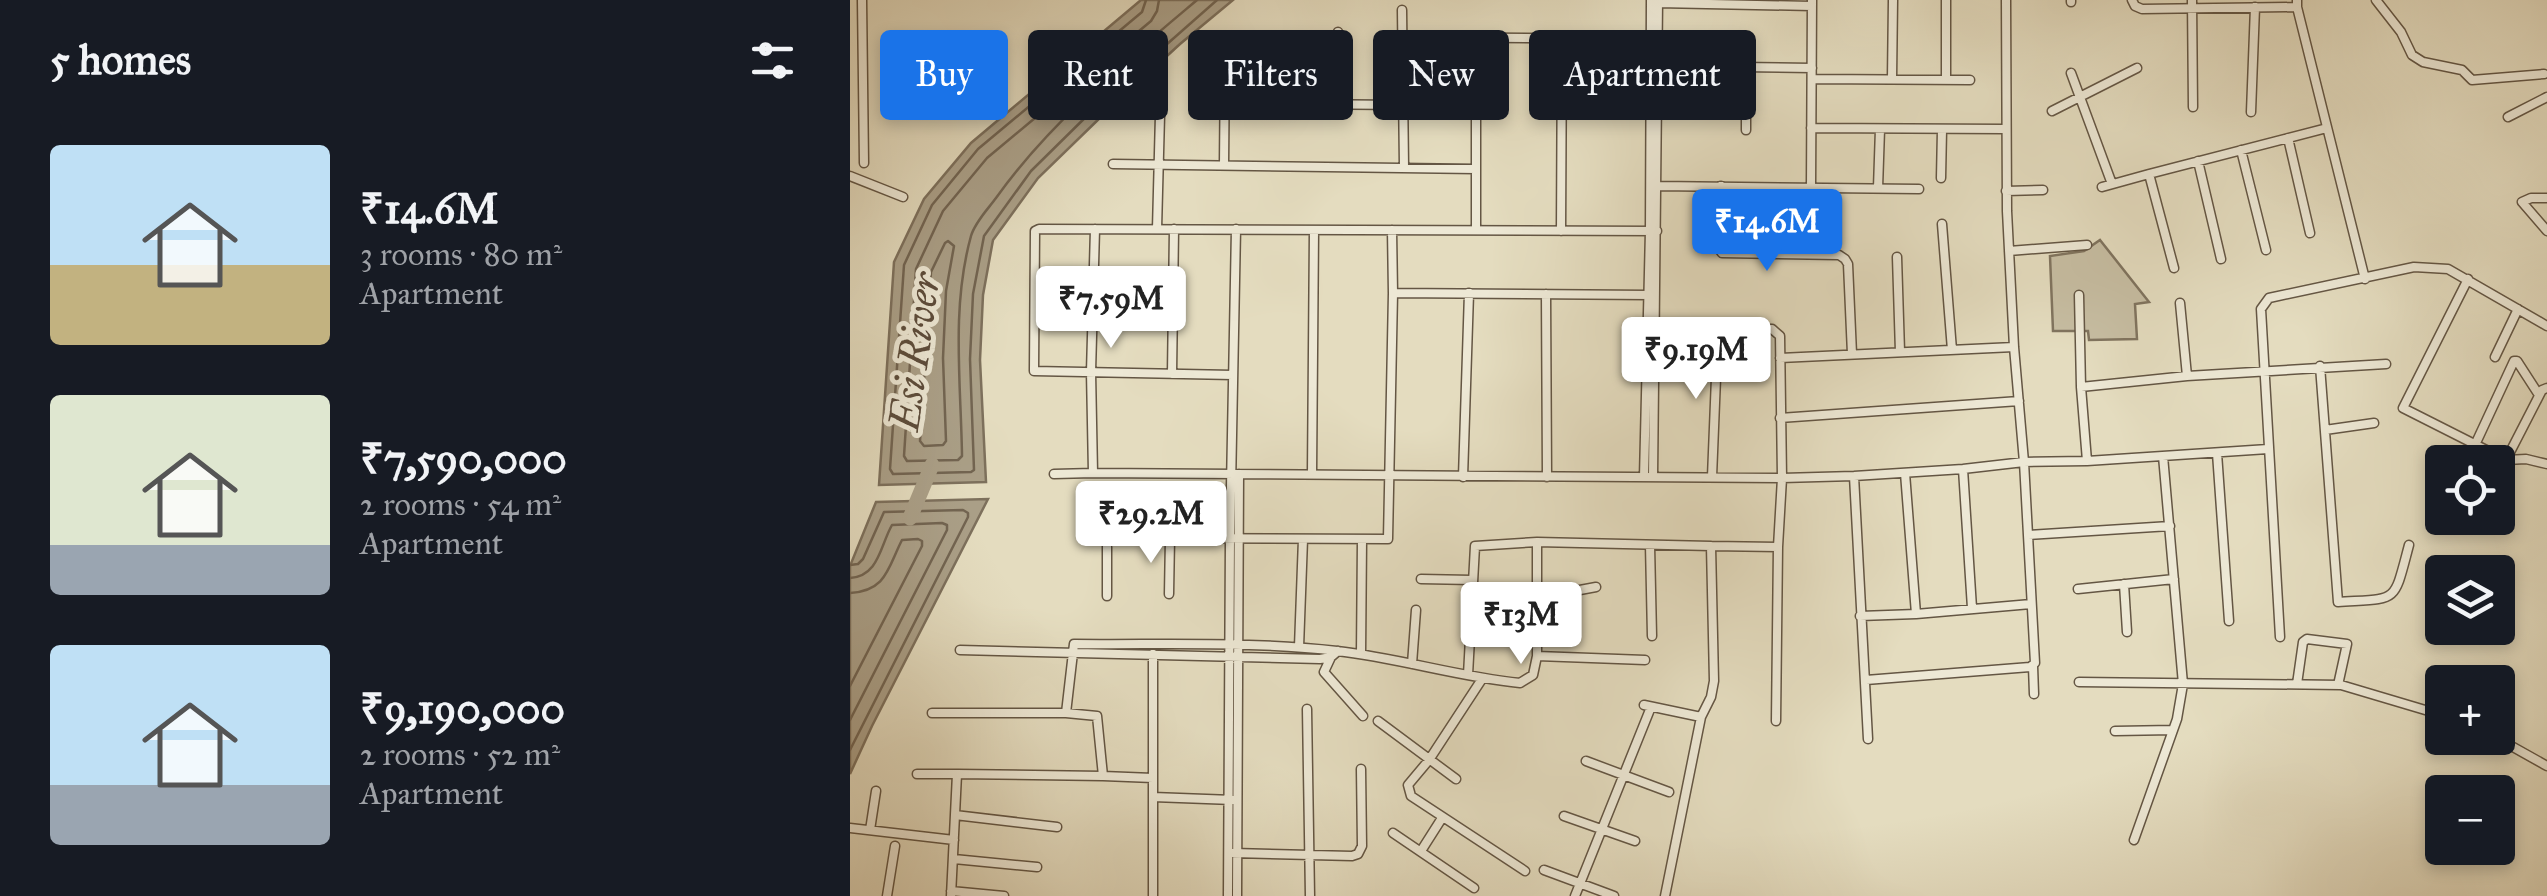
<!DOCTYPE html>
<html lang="en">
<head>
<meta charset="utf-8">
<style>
  body { margin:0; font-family:"IM FELL Great Primer",serif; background:#242831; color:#f1f3f6; height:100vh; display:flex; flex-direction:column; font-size:38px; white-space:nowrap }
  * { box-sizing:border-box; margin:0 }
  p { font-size:32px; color:#9ea1a6 }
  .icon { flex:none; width:55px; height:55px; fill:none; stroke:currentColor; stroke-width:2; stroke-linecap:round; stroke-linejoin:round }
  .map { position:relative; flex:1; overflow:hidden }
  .details { display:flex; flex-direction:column; background:#171b24; width:850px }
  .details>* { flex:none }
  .hud { position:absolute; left:30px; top:30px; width:950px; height:90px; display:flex; gap:20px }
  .controls { position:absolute; left:1575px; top:445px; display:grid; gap:20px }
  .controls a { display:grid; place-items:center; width:90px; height:90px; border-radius:10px; background:#171b24; box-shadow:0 5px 15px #0003; font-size:50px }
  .price { position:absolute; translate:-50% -85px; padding:0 22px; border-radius:10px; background:#fff; color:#222; font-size:32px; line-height:65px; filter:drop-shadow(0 2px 5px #0008) }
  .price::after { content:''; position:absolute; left:50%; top:60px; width:30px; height:22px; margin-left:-15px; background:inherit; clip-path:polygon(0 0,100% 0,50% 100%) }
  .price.on { background:#1a73e8; color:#fff }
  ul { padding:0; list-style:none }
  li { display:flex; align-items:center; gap:30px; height:250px; padding:0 50px }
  li span { display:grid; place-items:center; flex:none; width:280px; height:200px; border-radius:10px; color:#555 }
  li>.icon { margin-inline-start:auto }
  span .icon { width:120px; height:120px; fill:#fffc; stroke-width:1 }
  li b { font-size:42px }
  h2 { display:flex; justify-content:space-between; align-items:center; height:120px; padding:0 50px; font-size:42px }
  .pill { padding:0 35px; border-radius:10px; background:#171b24; box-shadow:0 5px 15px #0003; font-size:35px; line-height:90px }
  .pill.on { background:#1a73e8; color:#fff }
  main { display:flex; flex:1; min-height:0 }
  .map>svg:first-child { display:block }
  .green { fill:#c7bea3; stroke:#80745f; stroke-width:2.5 }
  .water { fill:#aa9f87; stroke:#7d705c; stroke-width:2.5 }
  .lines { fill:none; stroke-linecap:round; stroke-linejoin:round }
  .shore { stroke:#726451; stroke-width:2.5 }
  .river { stroke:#aa9f87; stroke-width:15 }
  .street-casing { stroke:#645644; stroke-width:11 }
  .street { stroke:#ede8d5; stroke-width:8 }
  .labels { text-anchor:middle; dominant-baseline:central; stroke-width:10; stroke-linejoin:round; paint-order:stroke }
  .water-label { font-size:42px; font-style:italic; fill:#5c4c3b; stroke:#ede8d5 }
</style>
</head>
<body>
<main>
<section class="details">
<h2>5 homes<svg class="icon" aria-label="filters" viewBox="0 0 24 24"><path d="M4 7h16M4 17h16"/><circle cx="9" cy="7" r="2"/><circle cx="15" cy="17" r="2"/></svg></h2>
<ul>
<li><span style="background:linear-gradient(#bfe0f5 60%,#c2b280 0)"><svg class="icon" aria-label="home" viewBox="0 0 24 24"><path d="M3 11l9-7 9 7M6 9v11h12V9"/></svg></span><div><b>₹14.6M</b><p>3 rooms · 80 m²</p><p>Apartment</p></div></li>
<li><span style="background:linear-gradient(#dfe7d0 75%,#9aa5b1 0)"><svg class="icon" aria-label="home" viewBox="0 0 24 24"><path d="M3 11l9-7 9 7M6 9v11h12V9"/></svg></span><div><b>₹7,590,000</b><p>2 rooms · 54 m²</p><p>Apartment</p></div></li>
<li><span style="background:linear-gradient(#bfe0f5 70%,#9aa5b1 0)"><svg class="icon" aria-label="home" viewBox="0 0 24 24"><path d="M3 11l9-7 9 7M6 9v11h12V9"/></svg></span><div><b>₹9,190,000</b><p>2 rooms · 52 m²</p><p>Apartment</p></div></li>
</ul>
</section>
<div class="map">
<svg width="1697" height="896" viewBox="0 0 1697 896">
  <rect width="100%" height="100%" fill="#e4dcbf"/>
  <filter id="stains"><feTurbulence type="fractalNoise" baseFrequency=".002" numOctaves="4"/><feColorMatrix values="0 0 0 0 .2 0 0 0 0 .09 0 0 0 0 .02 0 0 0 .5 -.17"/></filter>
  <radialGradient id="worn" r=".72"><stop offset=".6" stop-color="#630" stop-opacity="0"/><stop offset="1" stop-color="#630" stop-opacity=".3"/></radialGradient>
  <path class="green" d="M 1250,240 L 1299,302 L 1285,304 L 1287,339 L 1239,340 L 1238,331 L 1203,331 L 1200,256 L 1234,251 Z"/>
  <path class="water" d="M 291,0 L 383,0 L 330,44 L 256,112 L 188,178 L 143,240 L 133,295 L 130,360 L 136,482 L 29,485 L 44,262 L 74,199 L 121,143 Z
    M 138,499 L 22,726 L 0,774 L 0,566 L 26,502 Z"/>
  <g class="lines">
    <path class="shore" d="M 296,0 L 292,12 L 128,149 L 82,205 L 54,265 L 40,469 L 43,474 L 121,472 L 124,470 L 120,359 L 123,294 L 134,236 L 181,171 L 249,104 L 367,0
      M 309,0 L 307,11 L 301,21 L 137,158 L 93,211 L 66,269 L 54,456 L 57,461 L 108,460 L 112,456 C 111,383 101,308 121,236 C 125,222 138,209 146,198 C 199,123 277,59 347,0
      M 98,241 L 104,246 L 96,291 L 93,358 L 96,441 L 93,445 L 74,446 L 70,441 L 81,272 L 95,243 Z
      M 0,565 L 8,564 L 13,559 L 34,512 L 113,510 L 118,513 L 118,517 L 0,750
      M 0,578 C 29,576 30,546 42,525 L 92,523 L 97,525 L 97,530 L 0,720
      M 0,593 C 37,591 38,567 52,540 L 68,539 L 72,541 L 72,546 L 0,686"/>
    <path class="river" d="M 60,518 L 82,465"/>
    <g class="street-casing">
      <path id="street" d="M 12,0 L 14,163
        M 1096,0 L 1096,80
        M 1221,0 L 1221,2
        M 1282,0 L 1285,6 L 1292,9 L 1447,7
        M 1342,0 L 1343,107
        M 1447,0 L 1447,7 L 1515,279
        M 1526,0 L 1551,32 L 1562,55 L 1573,62 L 1612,70 L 1622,80 L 1694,74
        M 808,3 L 962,6
        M 552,10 L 554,167
        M 552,37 L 803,39
        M 808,66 L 962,68
        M 1221,73 L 1262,184
        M 962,79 L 1120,80
        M 1042,79 L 1043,0
        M 447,104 L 554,105
        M 487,105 L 488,32
        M 1202,111 L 1287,68
        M 1401,112 L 1405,7
        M 1658,117 L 1697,97
        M 961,128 L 1155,129
        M 896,130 L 896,67
        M 1438,138 L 1460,233
        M 1391,150 L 1416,250
        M 1348,161 L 1371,259
        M 263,164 L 626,169
        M 374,165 L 375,56
        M 0,176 L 53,197
        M 1091,178 L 1092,130
        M 808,186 L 1069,189
        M 871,186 L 869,249 L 872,253 L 989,255 L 995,259 L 998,264 L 1002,354
        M 961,187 L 962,0
        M 1252,187 L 1299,174
        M 1028,188 L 1030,129
        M 1156,191 L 1193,190
        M 1697,198 L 1681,198 L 1672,202 L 1697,231
        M 1092,224 L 1102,350
        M 307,229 L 310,115
        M 626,230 L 626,38
        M 711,231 L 712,38
        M 1159,251 L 1237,245
        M 1047,257 L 1050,352
        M 1324,268 L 1299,174 L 1477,128
        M 1618,279 L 1553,408 L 1656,460 L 1676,459 L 1697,464
        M 543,293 L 799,295
        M 696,294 L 697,477
        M 1229,295 L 1231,387 L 1237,461
        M 798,327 L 922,329 L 930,336 L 932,478 L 928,547 L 926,721
        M 1645,357 L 1668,309
        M 930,358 L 1164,347
        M 1470,366 L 1488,602 C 1549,598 1543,605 1559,545
        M 322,374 L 324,229
        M 383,375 L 184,371 L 185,231 L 189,229 L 807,231
        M 1337,376 L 1536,364
        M 1231,387 L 1337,376 L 1330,303
        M 930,418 L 1169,401
        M 1475,430 L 1524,423
        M 1625,445 L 1664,361 L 1667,361 L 1689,395
        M 1367,453 L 1379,621
        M 1656,460 L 1692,390 L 1697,388
        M 1113,469 L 1122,608
        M 243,473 L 241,372 L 245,229
        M 1055,473 L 1066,614
        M 204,474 L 243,473 L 932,478 L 1004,476 L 1113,469 L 1174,462 L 1237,461 L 1418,449
        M 462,474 L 464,230
        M 1004,476 L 1018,739
        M 613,477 L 619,293
        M 794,477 L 800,231 L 801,0
        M 803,477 L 808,0
        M 862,477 L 868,328
        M 1178,535 L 1320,526
        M 687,542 L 687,656 L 795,660
        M 800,545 L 802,636
        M 571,579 L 622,580
        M 1274,584 L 1277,632
        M 1228,589 L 1324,579
        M 319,594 L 320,538
        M 257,596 L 257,544 L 263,538 L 538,539 L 543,293 L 542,230
        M 687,598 L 746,587
        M 1010,616 L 1066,614 L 1181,604
        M 1430,637 L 1411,309 L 1419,298 L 1564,267 L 1598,269 L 1697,326
        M 449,647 L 453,539
        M 110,650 L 470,659 L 481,657 L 488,651
        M 511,654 L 512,540
        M 481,657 L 474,672 L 513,716
        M 562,664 L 566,610
        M 1183,666 L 1184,694
        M 618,675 L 625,546 L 687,542 L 861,546
        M 632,679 L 579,760 L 558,785 L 561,796 L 675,871
        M 1016,680 L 1180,667 L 1185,663 L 1174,462 L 1164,347 L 1157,211 L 1156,0
        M 1229,682 L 1491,685 L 1592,715
        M 1447,684 L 1453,642 L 1457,639 L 1497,644 L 1488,685
        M 794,705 L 851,717 L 815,896
        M 457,709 L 460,896
        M 82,713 L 216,713
        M 851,717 L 861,697 L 864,681 L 861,546 L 928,547
        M 528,721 L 606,779
        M 1265,731 L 1323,730
        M 1647,738 L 1697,766
        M 736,761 L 819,792
        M 67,774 L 107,774
        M 303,778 L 253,776 L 247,716 L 216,713 L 224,644 C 310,645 402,641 487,651 C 549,658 609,677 670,683 L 683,675 L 687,656
        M 303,797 L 383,800
        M 105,815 L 207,827
        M 714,816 L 785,841
        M 0,828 L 104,840
        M 20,830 L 26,791
        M 543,833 L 624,888
        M 1284,840 L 1327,719 L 1333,684 L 1313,456
        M 571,851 L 592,818
        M 383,853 L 502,856 L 508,854 L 512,846 L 511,769
        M 104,859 L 187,867
        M 694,870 L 764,896
        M 101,891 L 154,896
        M 37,896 L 45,846
        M 101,896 L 107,774 L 253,776
        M 303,896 L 303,654
        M 378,896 L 380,538 L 386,229
        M 387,896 L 389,474
        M 725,896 L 801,707"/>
    </g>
    <use href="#street" class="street"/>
  </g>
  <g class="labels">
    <g class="water-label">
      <text transform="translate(65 352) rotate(-82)">Esi River</text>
    </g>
  </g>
  <rect width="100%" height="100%" filter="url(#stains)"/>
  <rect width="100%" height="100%" fill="url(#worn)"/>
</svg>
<div class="controls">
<a><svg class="icon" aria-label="locate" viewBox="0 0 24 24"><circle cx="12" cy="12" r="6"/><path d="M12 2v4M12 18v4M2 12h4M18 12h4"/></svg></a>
<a><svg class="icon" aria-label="layers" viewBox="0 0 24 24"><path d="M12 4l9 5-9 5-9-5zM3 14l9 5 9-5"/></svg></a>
<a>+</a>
<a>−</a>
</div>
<b class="price on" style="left:917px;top:274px">₹14.6M</b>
<b class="price" style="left:261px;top:351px">₹7.59M</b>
<b class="price" style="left:846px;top:402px">₹9.19M</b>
<b class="price" style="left:301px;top:566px">₹29.2M</b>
<b class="price" style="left:671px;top:667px">₹13M</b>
<div class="hud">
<a class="pill on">Buy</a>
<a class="pill">Rent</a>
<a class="pill">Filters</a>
<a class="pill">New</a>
<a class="pill">Apartment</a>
</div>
</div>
</main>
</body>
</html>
